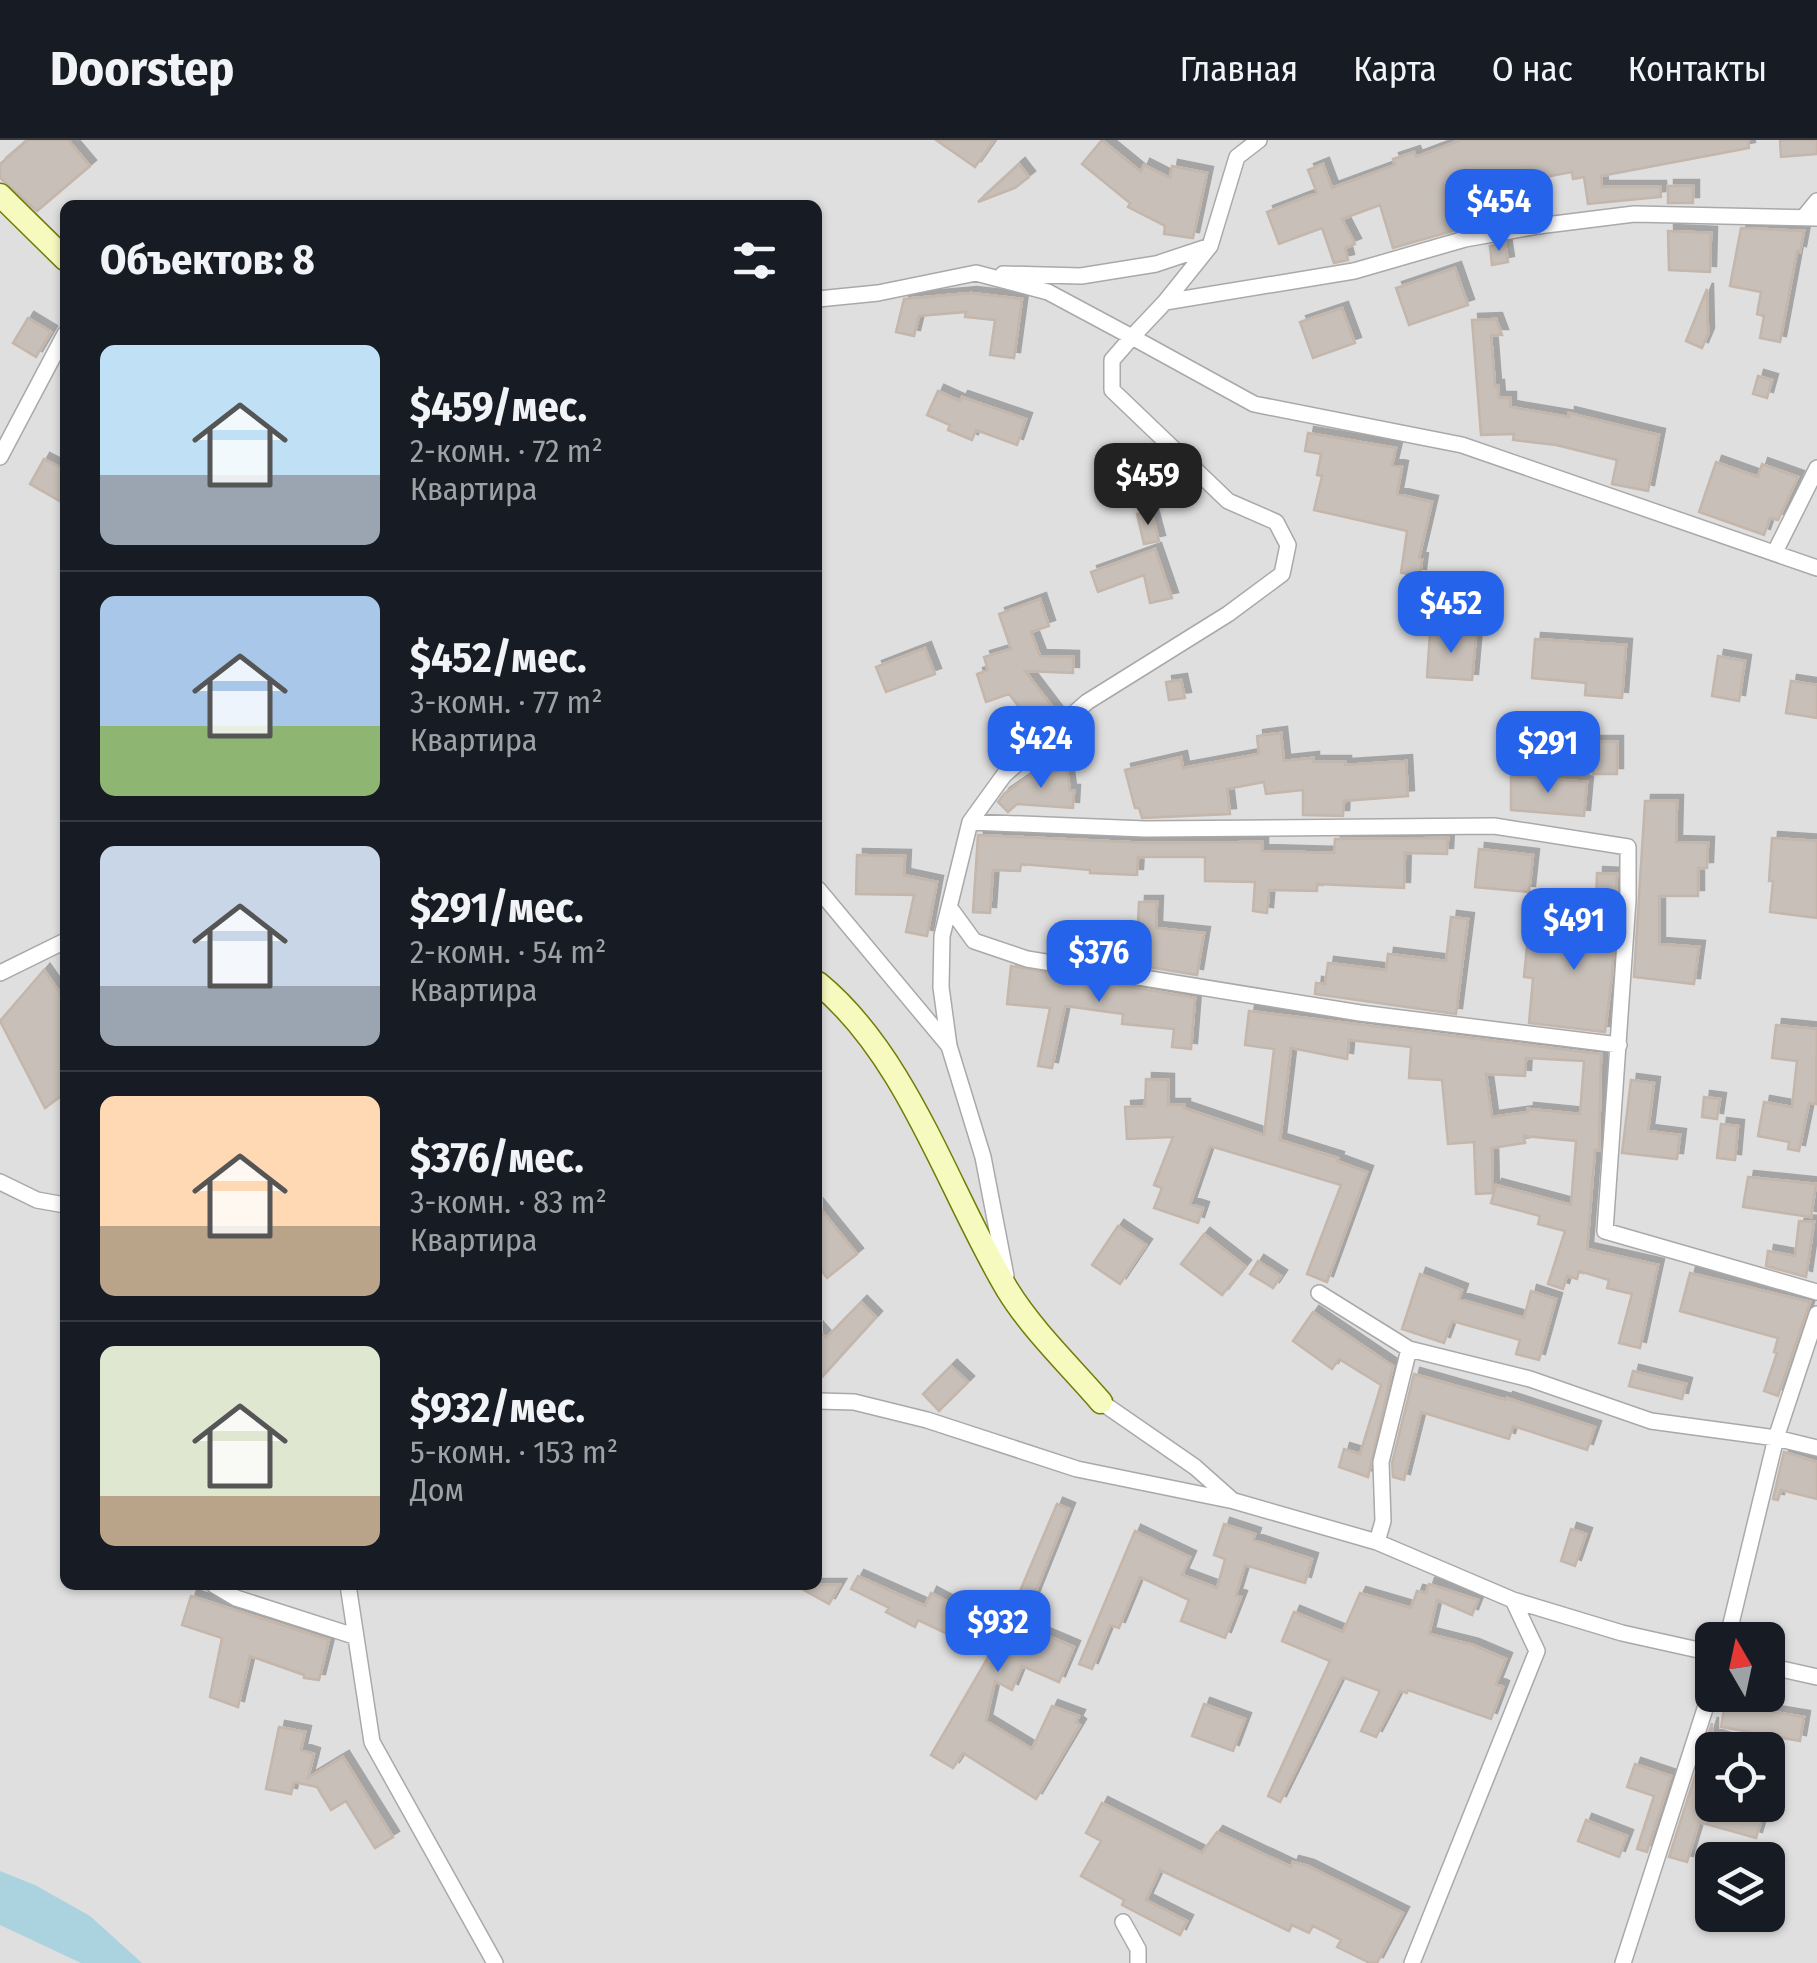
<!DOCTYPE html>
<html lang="ru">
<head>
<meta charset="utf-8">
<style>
  body { margin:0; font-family:"Fira Sans Condensed",sans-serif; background:#20242c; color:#f1f3f6; height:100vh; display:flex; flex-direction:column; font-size:38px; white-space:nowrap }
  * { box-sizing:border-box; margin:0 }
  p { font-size:32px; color:#9ea1a6 }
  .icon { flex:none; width:55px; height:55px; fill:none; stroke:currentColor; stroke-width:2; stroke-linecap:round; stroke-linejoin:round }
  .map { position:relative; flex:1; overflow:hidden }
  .drawer { position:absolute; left:60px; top:60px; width:762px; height:1390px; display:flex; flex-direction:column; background:#171b24; border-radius:15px; box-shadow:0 2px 8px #0004 }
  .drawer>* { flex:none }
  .needle { width:65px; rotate:351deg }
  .fabs { position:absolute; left:1695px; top:1482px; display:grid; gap:20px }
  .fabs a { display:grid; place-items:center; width:90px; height:90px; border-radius:15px; background:#171b24; box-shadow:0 2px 8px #0004; font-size:50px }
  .price { position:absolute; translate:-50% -85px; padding:0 22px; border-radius:20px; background:#2563eb; color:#fff; font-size:32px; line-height:65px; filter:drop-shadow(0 2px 5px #0008) }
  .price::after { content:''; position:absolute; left:50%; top:60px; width:30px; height:22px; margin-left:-15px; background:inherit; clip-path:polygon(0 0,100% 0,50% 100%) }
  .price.active { background:#222; color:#fff }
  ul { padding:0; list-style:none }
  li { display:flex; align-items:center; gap:30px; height:250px; padding:0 40px }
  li+li { border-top:2px solid #363941 }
  li span { display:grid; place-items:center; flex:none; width:280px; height:200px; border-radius:15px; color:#555 }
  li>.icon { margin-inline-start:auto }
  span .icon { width:120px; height:120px; fill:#fffc; stroke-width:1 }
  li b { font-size:42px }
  h2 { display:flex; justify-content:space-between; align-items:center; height:120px; padding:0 40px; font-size:42px }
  header { display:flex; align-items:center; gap:60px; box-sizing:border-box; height:140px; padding:0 50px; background:#171b24; border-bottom:2px solid #363941 }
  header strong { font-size:48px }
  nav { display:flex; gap:55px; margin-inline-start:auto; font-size:35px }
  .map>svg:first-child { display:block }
  .residential { fill:#e0dfdf; fill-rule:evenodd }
  .water { fill:#aad3df }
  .building { fill:#c7bfb8; stroke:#c4b6ab; stroke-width:2.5; fill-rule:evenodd; filter:url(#shadow) }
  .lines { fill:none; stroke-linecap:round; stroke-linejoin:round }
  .street-casing { stroke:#a9a9a9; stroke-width:18 }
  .secondary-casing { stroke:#707d05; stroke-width:25 }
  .street { stroke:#fff; stroke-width:15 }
  .secondary { stroke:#f7fabf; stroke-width:22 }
</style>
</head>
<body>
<header>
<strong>Doorstep</strong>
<nav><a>Главная</a><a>Карта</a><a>О нас</a><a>Контакты</a></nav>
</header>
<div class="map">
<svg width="1817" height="1823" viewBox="0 0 1817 1823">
  <defs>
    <filter id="shadow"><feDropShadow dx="6" dy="-6" stdDeviation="0" flood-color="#0004"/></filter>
  </defs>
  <rect width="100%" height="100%" fill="#f2efe9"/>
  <path class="residential" d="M 0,0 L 1817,0 L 1817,1823 L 0,1823 ZM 65,65 L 818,65 L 818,1445 L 65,1445 ZM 1712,1500 L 1768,1500 L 1768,1555 L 1712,1555 ZM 1712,1610 L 1768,1610 L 1768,1665 L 1712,1665 ZM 1712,1720 L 1768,1720 L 1768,1775 L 1712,1775 Z"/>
  <path class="water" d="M 0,1731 L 35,1745 L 90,1776 L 142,1823 L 81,1823 L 0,1785 Z"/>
  <path class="building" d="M 28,0 L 68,0 L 90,26 L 37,71 L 0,38 L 0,24 Z
    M 936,0 L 994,0 L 975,27 Z
    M 1102,0 L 1141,32 L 1144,25 L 1170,38 L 1172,26 L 1207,33 L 1193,98 L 1164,94 L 1165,86 L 1128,67 L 1130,63 L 1082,24 Z
    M 1461,0 L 1748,0 L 1749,8 L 1601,36 L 1602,47 L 1660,47 L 1661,57 L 1588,64 L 1584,37 L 1573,39 L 1572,32 L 1518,42 L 1524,77 L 1463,88 L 1393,108 L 1380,65 L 1342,79 L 1355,104 L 1345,108 L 1348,120 L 1334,123 L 1322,88 L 1279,104 L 1267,72 L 1317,53 L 1308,30 L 1323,24 L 1332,48 L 1395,25 L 1393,19 L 1414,12 L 1416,17 Z
    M 1780,0 L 1817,0 L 1817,14 L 1781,17 Z
    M 1019,24 L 1029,37 L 1015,48 L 978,62 Z
    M 1668,46 L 1693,46 L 1693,63 L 1668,63 Z
    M 1741,88 L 1804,91 L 1800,112 L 1797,111 L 1780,202 L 1760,198 L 1764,176 L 1757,174 L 1761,152 L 1730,146 Z
    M 1668,91 L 1711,93 L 1710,132 L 1669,130 Z
    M 1505,103 L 1508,122 L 1492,125 L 1490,106 Z
    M 1455,128 L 1468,165 L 1409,185 L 1396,148 Z
    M 1707,149 L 1708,194 L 1702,208 L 1686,201 Z
    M 971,153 L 1022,159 L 1014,218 L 990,215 L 995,180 L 965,177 L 966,172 L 919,176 L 914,196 L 896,192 L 904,159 Z
    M 1342,168 L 1355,203 L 1313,218 L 1300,182 Z
    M 28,178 L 51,192 L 36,217 L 13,203 Z
    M 1496,179 L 1502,195 L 1491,195 L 1495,246 L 1498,246 L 1499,258 L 1510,258 L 1510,267 L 1569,277 L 1569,273 L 1659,295 L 1648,351 L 1612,344 L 1617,320 L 1556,305 L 1513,300 L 1514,294 L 1481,295 L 1472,180 Z
    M 1758,236 L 1772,240 L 1767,258 L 1753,254 Z
    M 938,251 L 960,261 L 962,257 L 1026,279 L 1017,305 L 976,290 L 972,300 L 948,290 L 950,285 L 927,275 Z
    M 1308,293 L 1396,308 L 1392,325 L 1402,327 L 1397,354 L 1432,362 L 1419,418 L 1422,419 L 1420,435 L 1401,433 L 1407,391 L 1314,370 L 1322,336 L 1317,335 L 1321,314 L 1305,311 Z
    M 44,319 L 65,330 L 65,364 L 30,344 Z
    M 1716,322 L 1758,337 L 1762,324 L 1798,337 L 1778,380 L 1770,378 L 1764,395 L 1699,372 Z
    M 1151,371 L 1159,401 L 1144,404 L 1137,374 Z
    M 1155,409 L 1172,458 L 1150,463 L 1144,435 L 1098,452 L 1091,432 Z
    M 1040,459 L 1049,486 L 1031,492 L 1040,516 L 1073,517 L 1073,533 L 1025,531 L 1057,573 L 1036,589 L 1009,554 L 986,562 L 977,534 L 988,530 L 984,517 L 1011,509 L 999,474 Z
    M 1430,492 L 1476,495 L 1472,540 L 1427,537 Z
    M 1535,499 L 1626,505 L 1622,558 L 1585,555 L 1586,543 L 1532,538 Z
    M 925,508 L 935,534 L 886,552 L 876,527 Z
    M 1718,516 L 1745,521 L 1739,561 L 1712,556 Z
    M 1181,540 L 1185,558 L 1169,560 L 1166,542 Z
    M 1791,541 L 1817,545 L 1817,578 L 1786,573 Z
    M 1281,593 L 1284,621 L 1313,618 L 1313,622 L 1345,622 L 1345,625 L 1406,621 L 1408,656 L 1344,661 L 1343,676 L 1303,675 L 1303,650 L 1266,654 L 1264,642 L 1227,649 L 1230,674 L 1142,678 L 1139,668 L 1135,668 L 1125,630 L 1181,617 L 1183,628 L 1259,614 L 1257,596 Z
    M 1593,602 L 1617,602 L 1617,634 L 1593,634 Z
    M 1042,628 L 1045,633 L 1067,629 L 1070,651 L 1074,651 L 1073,668 L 1017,664 L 1008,672 L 998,662 L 1004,654 Z
    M 1511,636 L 1587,642 L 1584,676 L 1511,670 Z
    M 1645,661 L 1677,661 L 1676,702 L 1708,703 L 1707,728 L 1698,728 L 1698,756 L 1659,756 L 1659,804 L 1699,807 L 1694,844 L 1634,837 Z
    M 978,695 L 1148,703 L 1262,702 L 1262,711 L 1334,713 L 1335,699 L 1448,698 L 1447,714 L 1405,713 L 1404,748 L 1317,744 L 1317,751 L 1269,750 L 1267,773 L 1253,771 L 1255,742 L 1205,741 L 1205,717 L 1138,717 L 1137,735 L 1090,733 L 1090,730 L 1021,724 L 1020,731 L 993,730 L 990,773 L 973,772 Z
    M 1772,698 L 1817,701 L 1817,778 L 1770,772 L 1773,741 L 1769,741 Z
    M 1479,709 L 1533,715 L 1529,752 L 1475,747 Z
    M 857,715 L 905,716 L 904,735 L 937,742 L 927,796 L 906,792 L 914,755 L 856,754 Z
    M 1597,733 L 1617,734 L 1612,835 L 1605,892 L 1529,883 L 1533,838 L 1524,837 L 1528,795 L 1604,802 L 1606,763 L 1596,763 Z
    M 1139,762 L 1157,762 L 1156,788 L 1204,793 L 1197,835 L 1136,825 Z
    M 1451,777 L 1468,779 L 1456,874 L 1315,854 L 1316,843 L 1325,844 L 1328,823 L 1386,830 L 1388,814 L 1446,821 Z
    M 1072,803 L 1097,808 L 1095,819 L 1070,815 Z
    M 1011,826 L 1195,858 L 1191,909 L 1172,907 L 1174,889 L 1122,884 L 1123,874 L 1065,866 L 1052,928 L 1038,926 L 1050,868 L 1007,864 Z
    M 44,830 L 65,860 L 65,953 L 45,968 L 0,881 Z
    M 1249,871 L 1601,914 L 1599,1010 L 1595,1010 L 1587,1109 L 1658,1125 L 1640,1208 L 1619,1203 L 1632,1154 L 1607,1148 L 1609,1140 L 1579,1131 L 1577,1139 L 1567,1136 L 1563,1149 L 1548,1144 L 1565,1091 L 1538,1084 L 1540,1076 L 1491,1063 L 1496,1045 L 1571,1065 L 1576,1001 L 1524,996 L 1525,1003 L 1492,1008 L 1493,1053 L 1476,1054 L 1474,1002 L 1448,1004 L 1442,940 L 1409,938 L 1411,907 L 1349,900 L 1347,919 L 1291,908 L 1280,1000 L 1338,1018 L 1337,1021 L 1367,1032 L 1327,1142 L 1307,1134 L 1341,1045 L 1210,1006 L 1190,1064 L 1203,1068 L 1198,1083 L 1154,1068 L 1162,1048 L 1154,1045 L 1173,997 L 1127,999 L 1125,967 L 1145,966 L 1146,939 L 1168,940 L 1168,965 L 1184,965 L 1184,968 L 1264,995 L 1274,909 L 1245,905 ZM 1526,918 L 1584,921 L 1580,974 L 1528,969 L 1528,972 L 1492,977 L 1486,934 L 1525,936 Z
    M 1776,885 L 1817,889 L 1816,964 L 1809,963 L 1799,1011 L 1788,1009 L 1789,1002 L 1758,996 L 1764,962 L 1792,967 L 1797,921 L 1772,918 Z
    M 1631,940 L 1654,943 L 1648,991 L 1680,995 L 1677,1019 L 1622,1013 Z
    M 1704,957 L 1720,959 L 1717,979 L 1702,977 Z
    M 1721,984 L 1738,986 L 1735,1020 L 1717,1018 Z
    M 1748,1037 L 1816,1044 L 1811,1077 L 1743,1067 Z
    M 818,1066 L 857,1114 L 827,1138 L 818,1126 Z
    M 1799,1081 L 1814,1082 L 1806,1137 L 1766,1126 L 1768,1111 L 1795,1116 Z
    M 1118,1086 L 1146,1105 L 1120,1144 L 1092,1125 Z
    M 1204,1094 L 1245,1126 L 1222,1155 L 1181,1124 Z
    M 1258,1121 L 1281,1136 L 1273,1148 L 1250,1134 Z
    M 1690,1133 L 1810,1162 L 1778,1256 L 1764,1251 L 1777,1213 L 1774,1212 L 1778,1198 L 1680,1171 Z
    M 1420,1134 L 1462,1150 L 1459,1159 L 1524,1178 L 1531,1151 L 1556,1159 L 1539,1220 L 1516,1214 L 1520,1200 L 1452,1181 L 1444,1203 L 1402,1189 Z
    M 861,1162 L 876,1177 L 818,1241 L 818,1189 L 826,1198 Z
    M 1313,1172 L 1393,1226 L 1368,1337 L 1339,1327 L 1344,1309 L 1360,1314 L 1381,1245 L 1339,1219 L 1332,1229 L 1293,1201 Z
    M 951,1226 L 968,1242 L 939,1271 L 923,1254 Z
    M 1633,1231 L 1686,1244 L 1682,1259 L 1629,1246 Z
    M 1414,1234 L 1506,1260 L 1507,1258 L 1595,1287 L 1587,1310 L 1513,1286 L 1509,1299 L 1421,1272 L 1404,1340 L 1393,1337 L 1392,1323 Z
    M 1784,1312 L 1817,1322 L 1817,1359 L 1781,1350 L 1778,1360 L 1773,1359 Z
    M 1057,1364 L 1069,1369 L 1026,1476 L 1040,1481 L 1036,1491 L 1074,1507 L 1059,1542 L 1022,1526 L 1012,1550 L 995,1541 L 986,1581 L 1032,1609 L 1052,1566 L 1079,1576 L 1076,1582 L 1080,1585 L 1036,1659 L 963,1613 L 953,1628 L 931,1615 L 990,1514 L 918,1480 L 915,1487 L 886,1472 L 889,1468 L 851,1449 L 858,1436 L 925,1466 L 931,1453 L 1003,1491 Z
    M 1224,1384 L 1255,1394 L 1253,1400 L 1312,1419 L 1305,1443 L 1245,1425 L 1236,1455 L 1241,1457 L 1225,1498 L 1181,1481 L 1189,1460 L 1140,1437 L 1119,1488 L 1110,1485 L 1092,1529 L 1079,1524 L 1135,1391 L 1190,1417 L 1182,1435 L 1217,1448 L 1225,1419 L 1214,1415 Z
    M 1571,1389 L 1586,1394 L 1575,1426 L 1561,1421 Z
    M 1429,1444 L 1478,1460 L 1472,1475 L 1437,1460 L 1429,1494 L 1473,1505 L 1506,1519 L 1496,1544 L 1503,1547 L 1491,1579 L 1408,1550 L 1407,1553 L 1400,1551 L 1376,1597 L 1361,1591 L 1380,1551 L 1342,1537 L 1280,1662 L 1268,1656 L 1330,1521 L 1282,1501 L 1294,1472 L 1343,1492 L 1360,1453 L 1411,1468 L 1417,1451 L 1426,1453 Z
    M 795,1445 L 840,1445 L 829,1464 Z
    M 191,1456 L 329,1500 L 319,1540 L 304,1538 L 304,1535 L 250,1516 L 238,1567 L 210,1557 L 222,1498 L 182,1485 Z
    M 1204,1564 L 1245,1579 L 1233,1611 L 1192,1596 Z
    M 1725,1564 L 1804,1577 L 1800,1601 L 1721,1587 Z
    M 1712,1583 L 1712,1595 L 1748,1606 L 1748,1610 L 1712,1610 L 1712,1665 L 1766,1665 L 1756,1698 L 1699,1682 L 1687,1722 L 1669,1717 Z
    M 279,1587 L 305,1592 L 301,1610 L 314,1614 L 308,1638 L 343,1617 L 393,1697 L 375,1708 L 346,1661 L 331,1670 L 317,1647 L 294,1642 L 291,1654 L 266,1649 Z
    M 1635,1624 L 1671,1636 L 1647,1712 L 1637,1709 L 1654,1656 L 1627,1647 Z
    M 1102,1663 L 1202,1713 L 1217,1692 L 1291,1727 L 1293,1722 L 1308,1726 L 1403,1773 L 1377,1823 L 1370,1823 L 1337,1807 L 1341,1800 L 1313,1786 L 1309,1793 L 1292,1785 L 1289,1791 L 1160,1730 L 1146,1760 L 1187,1781 L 1180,1795 L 1122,1765 L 1124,1760 L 1081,1736 L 1101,1701 L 1086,1693 Z
    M 1586,1680 L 1627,1696 L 1619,1717 L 1578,1701 Z"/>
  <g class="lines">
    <g class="street-casing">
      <path id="street" d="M 1259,0 L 1237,17 L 1210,106 L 1165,162 L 1132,197 L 1254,264 L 1462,305 L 1817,428
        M 1804,77 L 1817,61
        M 1003,134 L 1081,136 L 1156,124 L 1210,106
        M 818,159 L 878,153 L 976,133 L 1048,152 L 1132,197 L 1112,220 L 1112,250 L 1228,361 L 1276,382 L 1288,405 L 1282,434 L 1228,474 L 1087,562 L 1004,635 L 970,682 L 942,796 L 941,847 L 949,906 L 983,1017 L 1006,1136
        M 1165,162 L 1354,131 L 1465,99 L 1538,86 L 1634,74 L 1817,78
        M 0,317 L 65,194
        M 1775,412 L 1817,328
        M 970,682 L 1145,689 L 1494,686 L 1628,707 L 1628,760 L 1605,1091 L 1817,1152
        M 818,749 L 949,906
        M 950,768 L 974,801 L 1027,819 L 1360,873 L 1619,905
        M 0,833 L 65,801
        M 0,1042 L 37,1060 L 65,1065
        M 1319,1153 L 1409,1209 L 1530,1239 L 1651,1281 L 1776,1298 L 1817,1308
        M 818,1261 L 854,1262 L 927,1280 L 1077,1329 L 1234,1361 L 1377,1402 L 1513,1460 L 1537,1511 L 1412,1823
        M 1101,1262 L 1195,1327 L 1231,1359
        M 1377,1402 L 1383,1381 L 1381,1322 L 1409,1209
        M 214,1445 L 236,1458 L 354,1496
        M 348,1445 L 372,1602 L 495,1823
        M 1513,1460 L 1622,1493 L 1712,1513
        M 1727,1500 L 1776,1298 L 1817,1174
        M 1768,1526 L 1817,1537
        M 1123,1782 L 1138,1809 L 1138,1823
        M 1623,1823 L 1712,1547"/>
    </g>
    <g class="secondary-casing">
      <path id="secondary" d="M 0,55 L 65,119
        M 818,843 C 908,917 948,1050 1007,1149 C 1032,1190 1070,1226 1101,1262"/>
    </g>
    <use href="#street" class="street"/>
    <use href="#secondary" class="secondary"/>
  </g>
</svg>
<div class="fabs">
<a><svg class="needle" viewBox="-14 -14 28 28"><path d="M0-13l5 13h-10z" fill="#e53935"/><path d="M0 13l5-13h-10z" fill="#9ea1a6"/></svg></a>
<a><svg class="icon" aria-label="locate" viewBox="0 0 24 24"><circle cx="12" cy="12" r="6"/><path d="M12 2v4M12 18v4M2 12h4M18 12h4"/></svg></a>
<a><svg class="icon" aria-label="layers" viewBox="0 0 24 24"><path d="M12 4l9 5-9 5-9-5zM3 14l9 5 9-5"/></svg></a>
</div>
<b class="price" style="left:1499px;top:114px">$454</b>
<b class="price active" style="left:1148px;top:388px">$459</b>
<b class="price" style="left:1451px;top:516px">$452</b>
<b class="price" style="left:1041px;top:651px">$424</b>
<b class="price" style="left:1548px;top:656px">$291</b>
<b class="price" style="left:1574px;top:833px">$491</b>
<b class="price" style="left:1099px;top:865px">$376</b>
<b class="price" style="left:998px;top:1535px">$932</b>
<section class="drawer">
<h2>Объектов: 8<svg class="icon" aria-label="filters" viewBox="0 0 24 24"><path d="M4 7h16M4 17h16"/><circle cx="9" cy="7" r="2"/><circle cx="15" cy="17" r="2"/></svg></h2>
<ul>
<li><span style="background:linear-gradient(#bfe0f5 65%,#9aa5b1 0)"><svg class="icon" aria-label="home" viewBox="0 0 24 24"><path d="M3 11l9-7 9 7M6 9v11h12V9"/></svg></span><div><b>$459/мес.</b><p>2-комн. · 72 m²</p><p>Квартира</p></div></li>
<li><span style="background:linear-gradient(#a9c7e8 65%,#8fb573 0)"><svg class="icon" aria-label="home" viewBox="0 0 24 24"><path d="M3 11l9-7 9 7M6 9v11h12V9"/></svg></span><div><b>$452/мес.</b><p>3-комн. · 77 m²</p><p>Квартира</p></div></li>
<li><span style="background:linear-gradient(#c9d6e8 70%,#9aa5b1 0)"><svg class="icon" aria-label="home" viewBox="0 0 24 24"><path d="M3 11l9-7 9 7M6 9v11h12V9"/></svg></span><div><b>$291/мес.</b><p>2-комн. · 54 m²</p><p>Квартира</p></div></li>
<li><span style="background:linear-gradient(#ffd9b3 65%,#b9a48a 0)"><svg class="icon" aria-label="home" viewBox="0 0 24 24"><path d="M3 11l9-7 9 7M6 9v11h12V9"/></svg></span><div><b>$376/мес.</b><p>3-комн. · 83 m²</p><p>Квартира</p></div></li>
<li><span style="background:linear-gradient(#dfe7d0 75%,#b9a48a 0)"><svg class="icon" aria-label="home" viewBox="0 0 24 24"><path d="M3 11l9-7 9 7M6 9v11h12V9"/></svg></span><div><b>$932/мес.</b><p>5-комн. · 153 m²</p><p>Дом</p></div></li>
</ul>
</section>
</div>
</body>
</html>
